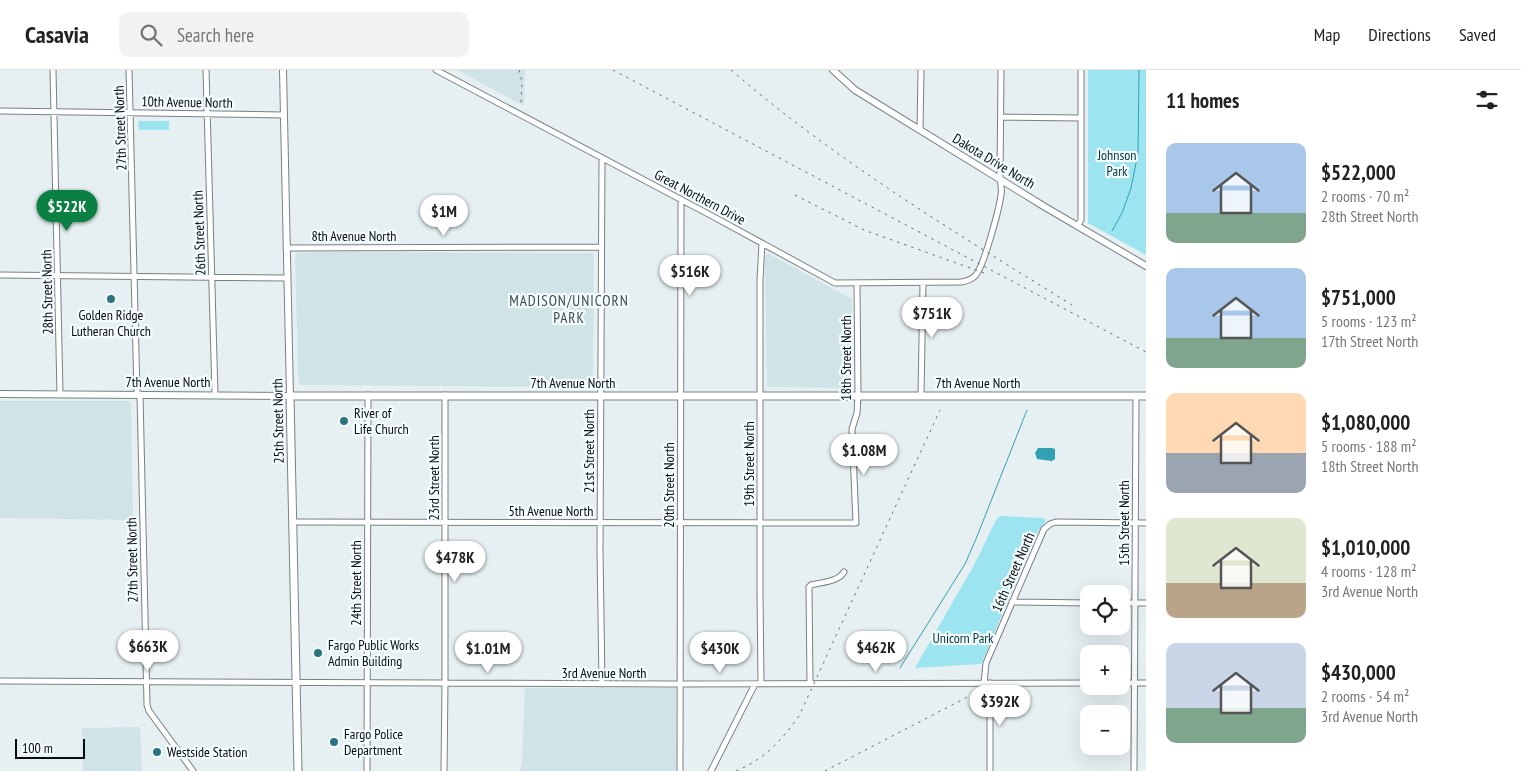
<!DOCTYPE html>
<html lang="en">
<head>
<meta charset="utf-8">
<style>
  body { margin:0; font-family:"PT Sans Narrow",sans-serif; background:#f2f2f2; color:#222; height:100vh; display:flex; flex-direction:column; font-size:19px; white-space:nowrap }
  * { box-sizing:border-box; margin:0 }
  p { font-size:16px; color:#767676 }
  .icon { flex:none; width:28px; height:28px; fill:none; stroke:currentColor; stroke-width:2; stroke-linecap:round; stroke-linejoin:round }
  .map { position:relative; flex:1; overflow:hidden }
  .panel { display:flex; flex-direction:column; background:#fff; width:375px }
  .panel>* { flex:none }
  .fabs { position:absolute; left:1080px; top:515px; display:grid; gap:10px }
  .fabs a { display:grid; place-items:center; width:50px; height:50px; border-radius:10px; background:#fff; box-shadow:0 5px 20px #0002; font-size:25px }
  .scale { position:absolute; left:15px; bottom:12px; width:70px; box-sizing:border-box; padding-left:5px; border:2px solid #090c0d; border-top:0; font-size:14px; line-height:18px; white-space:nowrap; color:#090c0d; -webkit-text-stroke:4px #f3fdff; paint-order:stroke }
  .price { position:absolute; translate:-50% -42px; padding:0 11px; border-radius:18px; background:#fff; color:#222; font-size:16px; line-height:32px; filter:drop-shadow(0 1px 2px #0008) }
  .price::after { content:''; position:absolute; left:50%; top:30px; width:15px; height:11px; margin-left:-8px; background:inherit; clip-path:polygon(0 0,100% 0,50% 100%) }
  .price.selected { background:#0b8043; color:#fff }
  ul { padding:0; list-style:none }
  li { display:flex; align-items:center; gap:15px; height:125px; padding:0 20px }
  li span { display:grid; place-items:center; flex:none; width:140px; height:100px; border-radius:10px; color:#555 }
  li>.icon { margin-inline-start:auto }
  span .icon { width:60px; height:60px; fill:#fffc; stroke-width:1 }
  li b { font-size:21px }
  h2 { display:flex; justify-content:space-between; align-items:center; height:60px; padding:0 20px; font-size:21px }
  header { display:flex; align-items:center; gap:30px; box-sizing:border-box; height:70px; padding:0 25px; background:#fff; border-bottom:1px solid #e0e0e0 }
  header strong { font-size:24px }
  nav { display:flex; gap:28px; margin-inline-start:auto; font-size:18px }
  .search { width:350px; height:45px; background:#f2f2f2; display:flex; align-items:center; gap:12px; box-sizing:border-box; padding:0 18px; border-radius:10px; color:#767676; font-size:19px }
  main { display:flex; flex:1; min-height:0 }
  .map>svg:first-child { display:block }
  .built { fill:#d0e3e7 }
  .green { fill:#9de4f1 }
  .water { fill:#32a1b3 }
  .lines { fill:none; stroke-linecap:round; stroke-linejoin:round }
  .stream { stroke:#32a1b3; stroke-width:1 }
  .minor-casing { stroke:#788183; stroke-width:7 }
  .tertiary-casing { stroke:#788183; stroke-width:8 }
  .secondary-casing { stroke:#788183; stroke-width:9 }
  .minor { stroke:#fff; stroke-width:5 }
  .tertiary { stroke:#fff; stroke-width:6 }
  .secondary { stroke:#fff; stroke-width:7 }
  .rail { stroke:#686e6f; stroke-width:1; stroke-dasharray:2.5 5; stroke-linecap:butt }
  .poi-dot { fill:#2e7480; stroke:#f3fdff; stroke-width:2 }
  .labels { text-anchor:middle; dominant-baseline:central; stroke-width:4.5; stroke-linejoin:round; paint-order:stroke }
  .street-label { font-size:14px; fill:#090c0d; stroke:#f3fdff }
  .park-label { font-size:14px; fill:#003239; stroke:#f3fdff }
  .poi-label { font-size:14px; fill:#090c0d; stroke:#f3fdff; text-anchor:start }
  .neighbourhood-label { font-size:15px; letter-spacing:1px; fill:#424a4b; stroke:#f3fdff }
</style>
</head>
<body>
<header>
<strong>Casavia</strong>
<div class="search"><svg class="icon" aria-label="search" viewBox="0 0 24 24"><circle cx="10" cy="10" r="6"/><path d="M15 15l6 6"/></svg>Search here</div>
<nav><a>Map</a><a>Directions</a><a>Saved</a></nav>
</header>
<main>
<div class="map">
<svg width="1146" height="701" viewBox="0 0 1146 701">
  <rect width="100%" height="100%" fill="#e6f0f2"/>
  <path class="built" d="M 457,0 L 525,0 L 524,36 Z
    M 319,182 L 592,183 L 594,184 L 593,317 L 302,315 L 299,313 L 298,302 L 295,188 L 297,183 Z
    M 767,183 L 852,229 L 852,318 L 767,317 L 765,188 Z
    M 0,331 L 131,331 L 133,450 L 0,448 Z
    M 525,618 L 676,618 L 676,701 L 520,701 L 522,691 Z
    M 140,657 L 142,701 L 83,701 L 82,658 Z"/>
  <path class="green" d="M 1088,0 L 1146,0 L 1146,185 L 1088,153 Z
    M 138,51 L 169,51 L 169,60 L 139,60 Z
    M 1000,446 L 1044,448 L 1046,450 L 1037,463 L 981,594 L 915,598 L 974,495 L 996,450 Z"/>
  <path class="water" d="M 1038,378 L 1052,378 L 1055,379 L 1055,389 L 1052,391 L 1037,389 L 1035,383 Z"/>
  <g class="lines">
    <path class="stream" d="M 1112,161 L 1122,143 L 1131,118 L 1138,83 L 1139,0
      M 900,598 L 965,494 L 976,469 L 1027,340"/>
    <g class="minor-casing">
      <path id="minor" d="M 53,0 L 60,324
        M 129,0 L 137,324
        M 206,0 L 215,325
        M 436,0 L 714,147 L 835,213 L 961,212 C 967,211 971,210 975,206 C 984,197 999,139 1001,125 C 1002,120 1001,114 1000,109 L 1001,0
        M 0,41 L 283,45
        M 1001,47 L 1081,48
        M 920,60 L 921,0
        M 1078,155 L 1081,150 L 1081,0
        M 286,178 L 601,177
        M 0,205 L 287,208
        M 140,324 L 147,635 L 149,641 L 193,701
        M 921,325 L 923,213
        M 293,452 L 856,453 L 852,359 L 857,343 L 858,326 L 857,213
        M 1012,532 L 1089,533
        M 1121,533 L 1146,533
        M 0,611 L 673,614 L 1089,613
        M 810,613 L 809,517 L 811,515 C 822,512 838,512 844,502
        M 984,613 L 986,593 L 1044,459 L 1050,454 L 1056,452 L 1146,453
        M 1121,613 L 1146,613
        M 602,614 L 600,480 L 602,88
        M 761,614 L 760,523 L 760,210 L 762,173
        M 367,701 L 368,325
        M 444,701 L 445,614 L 445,325
        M 680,701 L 681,129
        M 711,701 L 755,614
        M 990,701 L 990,613
        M 1134,701 L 1136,326"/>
    </g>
    <g class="tertiary-casing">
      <path id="tertiary" d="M 833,0 L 855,20 L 1045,137 L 1146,196
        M 0,324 L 290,326 L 283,0"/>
    </g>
    <g class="secondary-casing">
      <path id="secondary" d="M 298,701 L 290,326 L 1146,326"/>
    </g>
    <use href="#minor" class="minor"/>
    <use href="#tertiary" class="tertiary"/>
    <use href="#secondary" class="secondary"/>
    <path class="rail" d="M 519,0 L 522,12 L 521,33
      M 613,0 L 1146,282
      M 731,0 C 838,92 953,161 1072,235
      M 795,125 L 864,160 L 987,204
      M 736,701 C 765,689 781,671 799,646 L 940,340
      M 825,701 L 979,621"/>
  </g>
  <g class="poi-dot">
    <circle cx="111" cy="229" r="5"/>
    <circle cx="344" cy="351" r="5"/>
    <circle cx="318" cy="583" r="5"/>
    <circle cx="334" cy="672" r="5"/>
    <circle cx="157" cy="682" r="5"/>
  </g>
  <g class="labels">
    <g class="street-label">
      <text transform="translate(187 32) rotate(1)">10th Avenue North</text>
      <text transform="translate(120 58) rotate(-92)">27th Street North</text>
      <text transform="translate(994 91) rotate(31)">Dakota Drive North</text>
      <text transform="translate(700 127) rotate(28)">Great Northern Drive</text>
      <text transform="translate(199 163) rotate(-92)">26th Street North</text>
      <text x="354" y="166">8th Avenue North</text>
      <text transform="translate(47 222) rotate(-91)">28th Street North</text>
      <text transform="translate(846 288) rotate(-90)">18th Street North</text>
      <text x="168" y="312">7th Avenue North</text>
      <text x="573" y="313">7th Avenue North</text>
      <text x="978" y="313">7th Avenue North</text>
      <text transform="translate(278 351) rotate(-91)">25th Street North</text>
      <text transform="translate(589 381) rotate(-90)">21st Street North</text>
      <text transform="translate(749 394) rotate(-90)">19th Street North</text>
      <text transform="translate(434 408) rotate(-90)">23rd Street North</text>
      <text transform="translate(669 415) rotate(-90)">20th Street North</text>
      <text x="551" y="441">5th Avenue North</text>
      <text transform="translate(1124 453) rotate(-90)">15th Street North</text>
      <text transform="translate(132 490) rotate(-91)">27th Street North</text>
      <text transform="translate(1013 502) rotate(-66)">16th Street North</text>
      <text transform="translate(356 513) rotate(-90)">24th Street North</text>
      <text x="604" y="603">3rd Avenue North</text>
    </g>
    <g class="park-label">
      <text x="1117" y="85">Johnson<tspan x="1117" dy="16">Park</tspan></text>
      <text x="963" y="568">Unicorn Park</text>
    </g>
    <g class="poi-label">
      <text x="111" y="245" text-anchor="middle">Golden Ridge<tspan x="111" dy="16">Lutheran Church</tspan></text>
      <text x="354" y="343">River of<tspan x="354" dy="16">Life Church</tspan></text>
      <text x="328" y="575">Fargo Public Works<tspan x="328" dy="16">Admin Building</tspan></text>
      <text x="344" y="664">Fargo Police<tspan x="344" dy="16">Department</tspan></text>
      <text x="167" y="682">Westside Station</text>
    </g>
    <g class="neighbourhood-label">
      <text x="569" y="230">MADISON/UNICORN<tspan x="569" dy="17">PARK</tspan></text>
    </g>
  </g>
</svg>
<div class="fabs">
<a><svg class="icon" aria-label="locate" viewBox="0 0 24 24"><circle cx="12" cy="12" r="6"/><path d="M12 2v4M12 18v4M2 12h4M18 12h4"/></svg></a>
<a>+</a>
<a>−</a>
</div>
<div class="scale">100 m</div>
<b class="price selected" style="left:67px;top:162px">$522K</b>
<b class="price" style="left:444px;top:167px">$1M</b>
<b class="price" style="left:690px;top:227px">$516K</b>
<b class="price" style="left:932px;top:269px">$751K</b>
<b class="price" style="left:864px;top:406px">$1.08M</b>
<b class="price" style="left:455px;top:513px">$478K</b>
<b class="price" style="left:148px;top:602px">$663K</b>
<b class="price" style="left:876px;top:603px">$462K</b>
<b class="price" style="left:488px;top:604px">$1.01M</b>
<b class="price" style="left:720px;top:604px">$430K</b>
<b class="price" style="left:1000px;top:657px">$392K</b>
</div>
<section class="panel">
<h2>11 homes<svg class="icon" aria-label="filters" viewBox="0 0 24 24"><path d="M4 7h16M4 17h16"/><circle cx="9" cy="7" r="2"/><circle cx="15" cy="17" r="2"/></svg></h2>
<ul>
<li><span style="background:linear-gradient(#a9c7e8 70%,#7fa58c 0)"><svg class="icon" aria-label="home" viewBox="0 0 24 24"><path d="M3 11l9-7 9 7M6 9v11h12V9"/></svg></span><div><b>$522,000</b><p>2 rooms · 70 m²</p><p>28th Street North</p></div></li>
<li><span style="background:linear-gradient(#a9c7e8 70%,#7fa58c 0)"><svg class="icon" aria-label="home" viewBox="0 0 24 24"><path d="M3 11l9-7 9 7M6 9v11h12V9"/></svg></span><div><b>$751,000</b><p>5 rooms · 123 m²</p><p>17th Street North</p></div></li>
<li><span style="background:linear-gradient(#ffd9b3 60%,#9aa5b1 0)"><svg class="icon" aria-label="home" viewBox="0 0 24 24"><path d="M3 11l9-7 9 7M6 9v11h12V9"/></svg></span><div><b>$1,080,000</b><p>5 rooms · 188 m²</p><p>18th Street North</p></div></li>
<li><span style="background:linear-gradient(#dfe7d0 65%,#b9a48a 0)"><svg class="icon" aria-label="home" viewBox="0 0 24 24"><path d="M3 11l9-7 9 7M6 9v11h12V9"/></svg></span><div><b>$1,010,000</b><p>4 rooms · 128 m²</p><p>3rd Avenue North</p></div></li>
<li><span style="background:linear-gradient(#c9d6e8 65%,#7fa58c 0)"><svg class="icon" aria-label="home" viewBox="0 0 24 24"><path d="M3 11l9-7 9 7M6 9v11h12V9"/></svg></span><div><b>$430,000</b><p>2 rooms · 54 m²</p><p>3rd Avenue North</p></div></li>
</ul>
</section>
</main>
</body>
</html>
